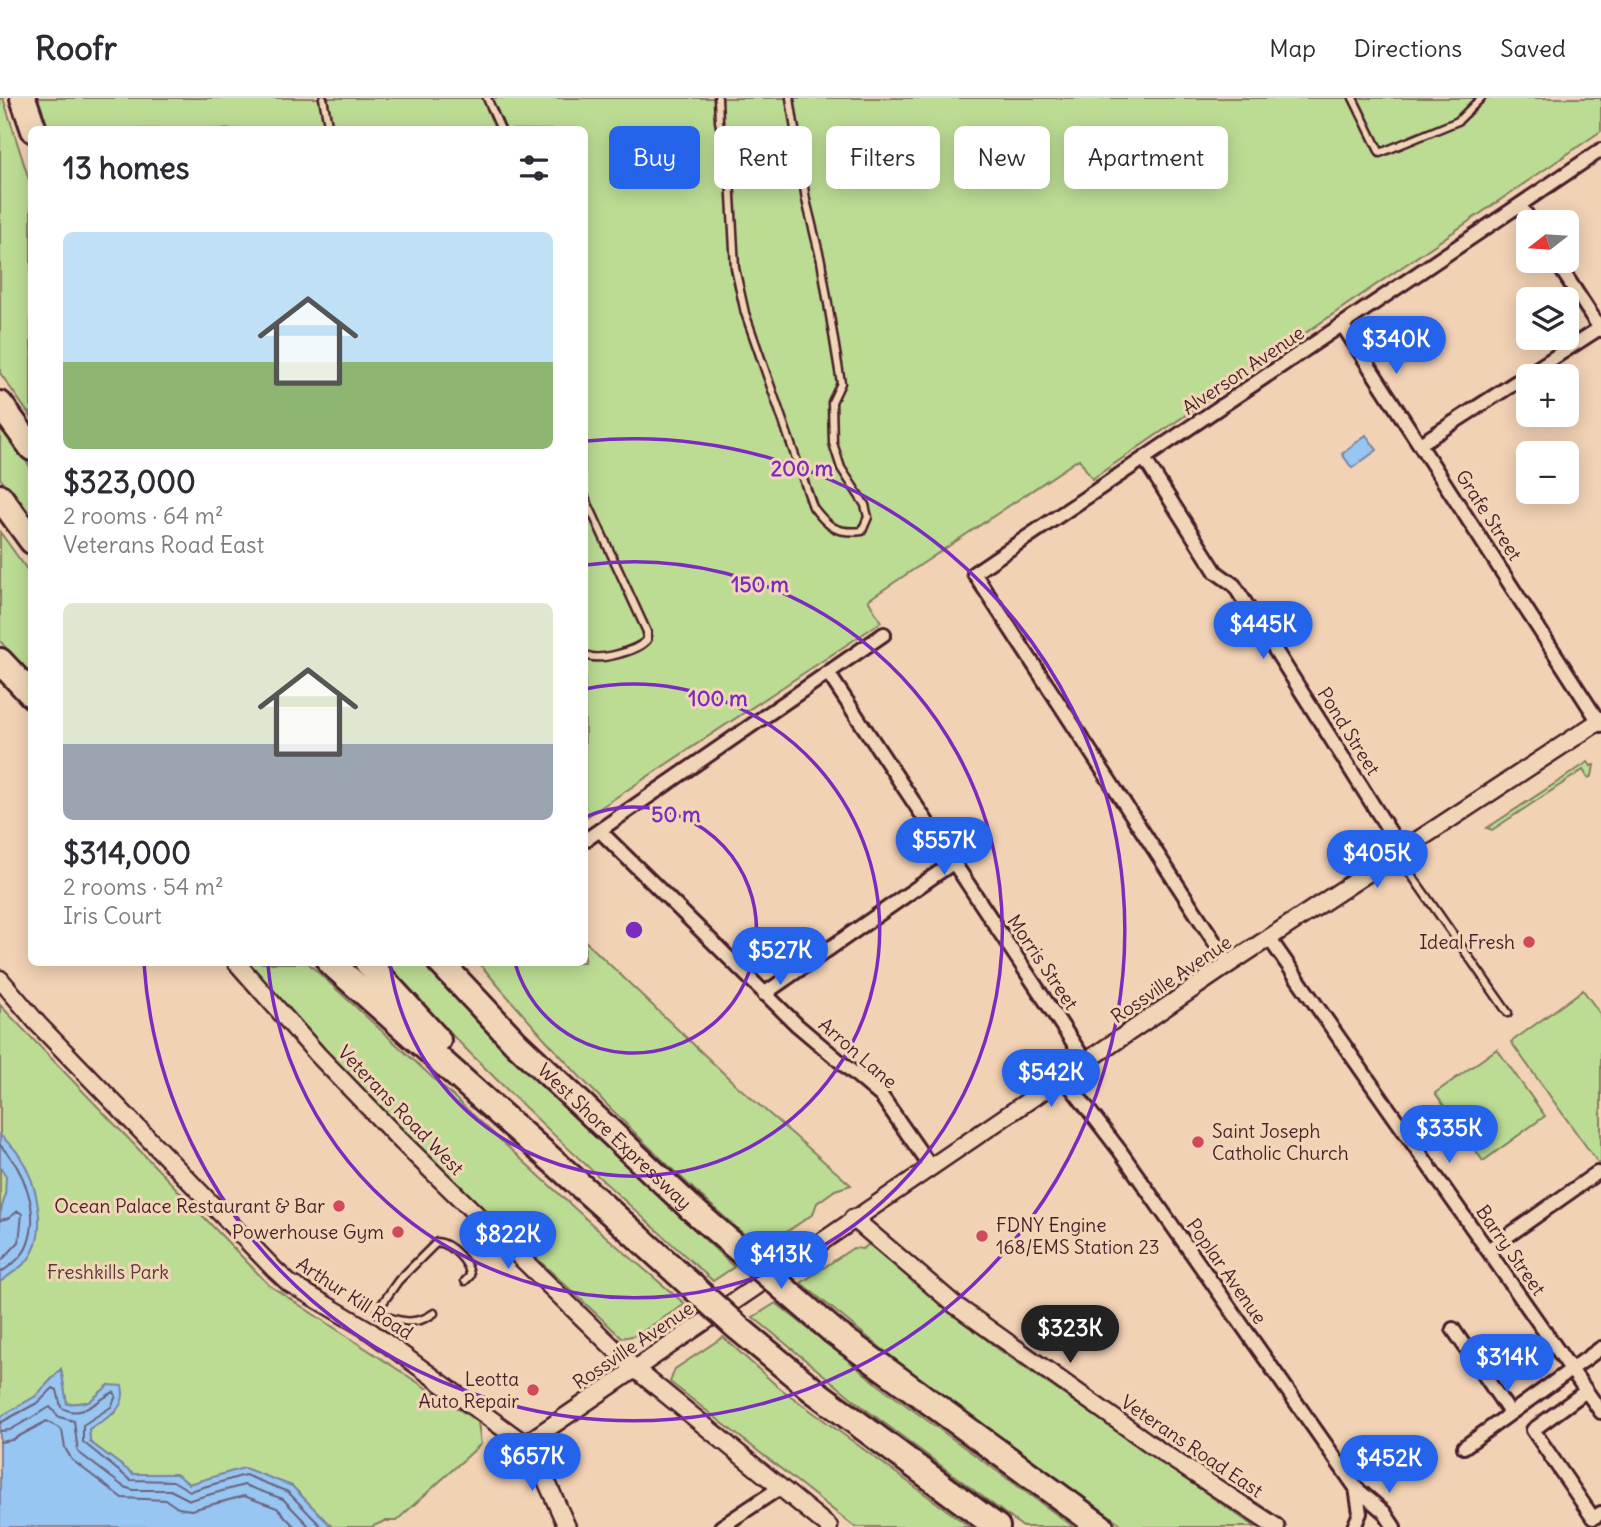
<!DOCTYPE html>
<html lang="en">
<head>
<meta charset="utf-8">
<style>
  body { margin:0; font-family:Delius,sans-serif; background:#f7f7f7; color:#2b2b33; height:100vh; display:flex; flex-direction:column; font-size:26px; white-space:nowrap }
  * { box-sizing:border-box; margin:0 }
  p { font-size:23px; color:#7c7c81 }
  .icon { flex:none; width:38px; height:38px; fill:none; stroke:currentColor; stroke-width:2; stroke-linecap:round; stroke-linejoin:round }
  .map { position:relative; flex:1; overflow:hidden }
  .drawer { position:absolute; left:28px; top:28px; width:560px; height:840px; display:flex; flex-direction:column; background:#fff; border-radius:10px; box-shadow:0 4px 18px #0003 }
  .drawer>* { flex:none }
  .banner { position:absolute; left:609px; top:28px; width:665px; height:63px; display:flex; gap:14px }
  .needle { width:46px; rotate:253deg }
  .fabs { position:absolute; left:1516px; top:112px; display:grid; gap:14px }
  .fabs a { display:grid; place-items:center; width:63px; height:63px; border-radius:10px; background:#fff; box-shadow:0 4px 18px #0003; font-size:35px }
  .price { position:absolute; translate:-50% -60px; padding:0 16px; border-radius:24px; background:#2563eb; color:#fff; font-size:23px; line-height:46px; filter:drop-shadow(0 2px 4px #0008) }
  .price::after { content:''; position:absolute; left:50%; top:42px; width:21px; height:16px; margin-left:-10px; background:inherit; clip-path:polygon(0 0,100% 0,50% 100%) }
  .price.current { background:#222; color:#fff }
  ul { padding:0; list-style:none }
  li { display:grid; align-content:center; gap:14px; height:371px; padding:0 35px }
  li span { display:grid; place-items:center; height:217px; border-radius:10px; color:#555 }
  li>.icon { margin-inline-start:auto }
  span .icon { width:126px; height:126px; fill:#fffc; stroke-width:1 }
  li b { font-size:30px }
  h2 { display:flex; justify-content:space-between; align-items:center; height:84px; padding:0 35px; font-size:30px }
  .chip { padding:0 24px; border-radius:10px; background:#fff; box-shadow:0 4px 18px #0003; font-size:24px; line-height:63px }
  .chip.current { background:#2563eb; color:#fff }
  header { display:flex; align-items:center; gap:42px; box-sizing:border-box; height:98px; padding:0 35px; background:#fff; border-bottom:2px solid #e1e1e2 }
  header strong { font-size:33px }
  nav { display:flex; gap:38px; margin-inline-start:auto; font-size:24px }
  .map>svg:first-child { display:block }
  .green { fill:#bcdc94; stroke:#837e60; stroke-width:2 }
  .water { fill:#98c6f2; stroke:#7983a2; stroke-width:2 }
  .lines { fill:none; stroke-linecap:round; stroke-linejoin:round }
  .shore { stroke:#69627b; stroke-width:2 }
  .service-casing { stroke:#4a1f2b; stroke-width:11 }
  .minor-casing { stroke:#4a1f2b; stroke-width:18 }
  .tertiary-casing { stroke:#4a1f2b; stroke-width:21 }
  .motorway-casing { stroke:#4a1f2b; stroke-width:30 }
  .service { stroke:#f0d6b7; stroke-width:6 }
  .minor { stroke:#f0d6b7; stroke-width:12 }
  .tertiary { stroke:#f0d6b7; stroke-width:16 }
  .motorway { stroke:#f0d6b7; stroke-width:24 }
  .motorway-bridge-casing { stroke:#4a1f2b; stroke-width:30; stroke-linecap:butt }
  .motorway-bridge { stroke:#f0d6b7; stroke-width:24 }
  .ring { fill:none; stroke:#7b2cbf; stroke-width:3.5 }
  .poi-dot { fill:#d1495b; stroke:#f0d6b7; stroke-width:2.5 }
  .labels { text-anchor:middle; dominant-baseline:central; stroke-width:6; stroke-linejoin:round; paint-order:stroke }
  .street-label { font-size:19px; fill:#4a1f2b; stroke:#f0d6b7 }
  .poi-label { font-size:19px; fill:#4a1f2b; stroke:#f0d6b7; text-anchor:end }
  .park-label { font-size:19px; fill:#5b3b3b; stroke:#f0d6b7 }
  .centre { fill:#7b2cbf; stroke:#f0d6b7; stroke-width:3.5 }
  .ring-label { font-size:21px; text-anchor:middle; font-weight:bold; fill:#7b2cbf; stroke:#f0d6b7; stroke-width:6; stroke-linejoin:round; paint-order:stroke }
</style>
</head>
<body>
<header>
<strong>Roofr</strong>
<nav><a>Map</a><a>Directions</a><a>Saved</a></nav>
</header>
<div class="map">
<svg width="1601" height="1429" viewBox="0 0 1601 1429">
  <rect width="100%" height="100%" fill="#f2d2b5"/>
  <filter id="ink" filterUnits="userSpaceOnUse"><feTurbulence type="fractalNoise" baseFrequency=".0143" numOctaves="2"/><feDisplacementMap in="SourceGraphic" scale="14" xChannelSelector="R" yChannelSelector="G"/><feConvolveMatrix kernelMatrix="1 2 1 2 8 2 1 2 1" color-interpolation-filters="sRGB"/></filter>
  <g filter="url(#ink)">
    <path class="green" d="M 0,0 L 3,0 L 31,88 L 31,319 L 0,275 Z
      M 34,0 L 1601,0 L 1601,33 L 1092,381 L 1079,361 L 868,502 L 881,524 L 585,720 L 584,32 L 45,31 Z
      M 0,326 L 31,370 L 31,425 L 0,380 Z
      M 0,434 L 31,477 L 31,579 L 0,543 Z
      M 1588,664 L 1591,668 L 1594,667 L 1592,678 L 1588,680 L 1583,672 L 1492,732 L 1487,730 Z
      M 585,843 L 735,986 L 851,1087 L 835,1092 L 817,1105 L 813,1116 L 761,1151 C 659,1064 565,968 479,865 L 584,864 Z
      M 246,865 L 308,865 L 596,1130 L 685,1206 L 637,1237 L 622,1240 C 494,1119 358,1001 246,865 Z
      M 384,865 L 424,865 L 515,962 L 734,1169 L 713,1183 C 600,1081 487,978 384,865 Z
      M 1583,892 L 1601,917 L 1601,1069 L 1511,944 Z
      M 0,907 L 269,1187 L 478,1324 L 481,1346 L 396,1423 L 385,1423 L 371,1429 L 332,1429 L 292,1388 L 244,1370 L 189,1386 L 176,1376 L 133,1376 L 90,1344 L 89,1331 L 116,1314 L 109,1287 L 89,1304 L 67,1306 L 61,1271 L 36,1298 L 0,1319 Z
      M 1497,951 L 1545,1018 L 1483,1063 L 1435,995 Z
      M 869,1146 L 998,1251 L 1255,1429 L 1125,1429 L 903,1268 L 801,1185 L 853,1150 L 863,1151 Z
      M 776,1205 L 884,1291 L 1074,1429 L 1023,1429 L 864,1310 L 753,1219 Z
      M 723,1239 L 777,1288 L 970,1429 L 855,1429 L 670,1284 L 675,1271 Z"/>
    <path class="water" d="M 1366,337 L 1377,352 L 1352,370 L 1342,356 Z
      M 0,1037 C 6,1043 14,1049 19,1057 C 37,1084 50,1137 26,1164 C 19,1171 8,1178 0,1184 L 0,1116 L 5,1098 L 6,1079 L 0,1069 Z
      M 61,1271 L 67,1306 L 89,1304 L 109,1287 L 122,1288 C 128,1312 106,1320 89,1331 L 90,1344 L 133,1376 L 176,1376 L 189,1386 L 244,1370 L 292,1388 L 332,1429 L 0,1429 L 0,1319 L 36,1298 Z"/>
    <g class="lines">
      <path class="shore" d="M 0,1047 C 24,1071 41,1114 27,1148 C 22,1160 10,1168 0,1175
        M 0,1122 L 9,1120 L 18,1113 L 22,1116 L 19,1144 L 0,1164
        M 0,1325 L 39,1304 L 53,1290 L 57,1292 L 61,1309 C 81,1323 98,1301 114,1294 L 116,1298 L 111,1309 L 83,1327 L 83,1344 L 130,1382 L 173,1383 L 190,1393 L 245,1377 L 288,1394 L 322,1429
        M 0,1333 L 10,1332 L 50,1309 L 59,1319 L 74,1323 L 78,1354 L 124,1389 L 133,1392 L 170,1392 L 190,1402 L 244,1387 L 283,1401 L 310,1429
        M 0,1344 L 12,1342 L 47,1323 L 62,1332 L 65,1350 L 72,1362 L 122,1400 L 166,1402 L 178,1410 L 191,1412 L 244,1398 L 277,1410 L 295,1429"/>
      <g class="service-casing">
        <path id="service" d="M 323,0 L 329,32
          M 487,0 L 501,32
          M 718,0 L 719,23 L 730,79 L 735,170 L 745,215 L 813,409 C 828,429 837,436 862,433 L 868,419 L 865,407 L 841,370 L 833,345 L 832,304 L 841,285 L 821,163 L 806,102 L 790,0
          M 1353,0 L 1380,55 L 1458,23 L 1481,0
          M 584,397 L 647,534 L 647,542 C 637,553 597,565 584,556
          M 1398,758 L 1508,915
          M 382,1206 L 398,1183 L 437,1144 C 451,1145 470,1165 470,1178 L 465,1183
          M 377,1215 C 397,1223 415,1229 434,1215"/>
      </g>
      <g class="minor-casing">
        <path id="minor" d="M 1520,107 L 1531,124
          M 1556,163 L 1601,232
          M 1343,228 L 1601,627
          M 1420,346 L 1600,230
          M 1145,362 L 1216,474 L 1234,487 L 1402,753
          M 828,575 L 1086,964
          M 600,733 L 797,927 L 882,999 L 930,1068
          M 584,743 L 884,536
          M 1269,840 L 1601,1314
          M 1229,866 L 974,475 L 1601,52
          M 764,896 L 954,764
          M 1064,980 L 1120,1053 L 1356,1390 L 1384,1414 L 1394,1429
          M 1488,1152 L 1597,1075
          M 1453,1231 L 1510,1315
          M 1586,1293 L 1533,1332 L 1593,1420 L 1601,1415
          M 1464,1349 L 1601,1250
          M 721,1429 L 778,1391
          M 1354,1429 L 1360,1415 L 1356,1390"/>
      </g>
      <g class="tertiary-casing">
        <path id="tertiary" d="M 236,864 L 318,957 L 400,1042 L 635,1271 L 829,1429
          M 0,881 L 38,926 L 275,1172 L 289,1185 L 367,1231 L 525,1346 L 541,1371 L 567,1429
          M 853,1120 L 955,1207 L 1163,1355 L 1276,1429
          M 525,1346 L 1229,866 L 1601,622"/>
      </g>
      <g class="motorway-casing">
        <g id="motorway">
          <path d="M 23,0 L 34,32"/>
          <path d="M 0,306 L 32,350"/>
          <path d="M 0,399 L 32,443"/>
          <path d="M 0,563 L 32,597"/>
          <path d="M 330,864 L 638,1139"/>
          <path d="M 367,864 L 438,942"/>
          <path id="s1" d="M 440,864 L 516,945 L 692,1111"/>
          <path d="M 834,1234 L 1101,1429"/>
          <path d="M 813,1292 L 997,1429"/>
        </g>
      </g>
      <use href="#service" class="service"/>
      <use href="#minor" class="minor"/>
      <use href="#tertiary" class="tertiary"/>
      <use href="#motorway" class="motorway"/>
      <g class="motorway-bridge-casing">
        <path id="motorway-bridge" d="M 692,1111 L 834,1234
          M 638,1139 L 737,1229 L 813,1292"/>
      </g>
      <use href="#motorway-bridge" class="motorway-bridge"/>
    </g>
  </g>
  <g class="ring">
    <path d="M585 719A123 123 0 1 1 515 865"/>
    <path d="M585 591A246 246 0 1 1 390 866"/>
    <path d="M586 467A368 368 0 1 1 268 867"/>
    <path d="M587 343A491 491 0 1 1 144 866"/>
  </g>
  <g class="poi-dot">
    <circle cx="1529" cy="844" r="7"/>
    <circle cx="1198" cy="1044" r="7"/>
    <circle cx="339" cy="1108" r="7"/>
    <circle cx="398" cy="1134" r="7"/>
    <circle cx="982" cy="1138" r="7"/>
    <circle cx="533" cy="1292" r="7"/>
  </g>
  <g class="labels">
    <g class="street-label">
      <text transform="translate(1243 272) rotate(-34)">Alverson Avenue</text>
      <text transform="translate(1489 417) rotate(57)">Grafe Street</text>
      <text transform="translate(1349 633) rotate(58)">Pond Street</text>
      <text transform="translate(1043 864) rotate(56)">Morris Street</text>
      <text transform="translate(1171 881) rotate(-34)">Rossville Avenue</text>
      <text transform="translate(858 955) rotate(41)">Arron Lane</text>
      <text transform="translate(401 1012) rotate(46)">Veterans Road West</text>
      <text stroke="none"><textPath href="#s1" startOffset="247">West Shore Expressway</textPath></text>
      <text transform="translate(1511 1152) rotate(55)">Barry Street</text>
      <text transform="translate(1227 1173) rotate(55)">Poplar Avenue</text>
      <text transform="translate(355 1200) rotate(33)">Arthur Kill Road</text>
      <text transform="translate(633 1247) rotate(-34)">Rossville Avenue</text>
      <text transform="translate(1192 1348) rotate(34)">Veterans Road East</text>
    </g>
    <g class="poi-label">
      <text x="1515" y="844">Ideal Fresh</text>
      <text x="1212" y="1033" text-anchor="start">Saint Joseph<tspan x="1212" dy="22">Catholic Church</tspan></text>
      <text x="325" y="1108">Ocean Palace Restaurant &amp; Bar</text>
      <text x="996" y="1127" text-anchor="start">FDNY Engine<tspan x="996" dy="22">168/EMS Station 23</tspan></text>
      <text x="384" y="1134">Powerhouse Gym</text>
      <text x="519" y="1281">Leotta<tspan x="519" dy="22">Auto Repair</tspan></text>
    </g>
    <g class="park-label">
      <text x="108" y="1174">Freshkills Park</text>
    </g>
  </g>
  <circle cx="634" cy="832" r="10" class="centre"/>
  <g class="ring-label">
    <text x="802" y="378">200 m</text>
    <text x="760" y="494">150 m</text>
    <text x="718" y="608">100 m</text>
    <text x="676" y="724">50 m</text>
  </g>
</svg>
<div class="fabs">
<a><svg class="needle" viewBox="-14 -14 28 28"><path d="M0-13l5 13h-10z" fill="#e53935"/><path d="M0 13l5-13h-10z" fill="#7c7c81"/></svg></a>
<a><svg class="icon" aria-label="layers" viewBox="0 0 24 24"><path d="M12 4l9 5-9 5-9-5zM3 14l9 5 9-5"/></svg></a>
<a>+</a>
<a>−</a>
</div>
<b class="price" style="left:1396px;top:278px">$340K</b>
<b class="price" style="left:1263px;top:563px">$445K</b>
<b class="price" style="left:944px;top:779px">$557K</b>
<b class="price" style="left:1377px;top:792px">$405K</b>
<b class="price" style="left:780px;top:889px">$527K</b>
<b class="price" style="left:1051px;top:1011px">$542K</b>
<b class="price" style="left:1449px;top:1067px">$335K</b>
<b class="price" style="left:508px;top:1173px">$822K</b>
<b class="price" style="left:781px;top:1193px">$413K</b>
<b class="price current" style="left:1070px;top:1267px">$323K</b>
<b class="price" style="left:1507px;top:1296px">$314K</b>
<b class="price" style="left:532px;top:1395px">$657K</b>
<b class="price" style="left:1389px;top:1397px">$452K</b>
<div class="banner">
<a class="chip current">Buy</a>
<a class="chip">Rent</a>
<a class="chip">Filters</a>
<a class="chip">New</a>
<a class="chip">Apartment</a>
</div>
<section class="drawer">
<h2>13 homes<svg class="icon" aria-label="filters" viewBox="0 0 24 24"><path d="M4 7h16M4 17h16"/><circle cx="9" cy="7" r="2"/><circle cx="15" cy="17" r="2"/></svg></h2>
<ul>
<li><span style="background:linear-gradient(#bfe0f5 60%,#8fb573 0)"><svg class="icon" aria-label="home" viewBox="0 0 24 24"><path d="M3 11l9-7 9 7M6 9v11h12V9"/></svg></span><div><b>$323,000</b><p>2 rooms · 64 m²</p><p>Veterans Road East</p></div></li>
<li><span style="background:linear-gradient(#dfe7d0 65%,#9aa5b1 0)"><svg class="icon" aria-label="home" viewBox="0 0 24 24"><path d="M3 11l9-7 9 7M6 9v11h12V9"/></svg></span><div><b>$314,000</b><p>2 rooms · 54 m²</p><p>Iris Court</p></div></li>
</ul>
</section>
</div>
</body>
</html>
